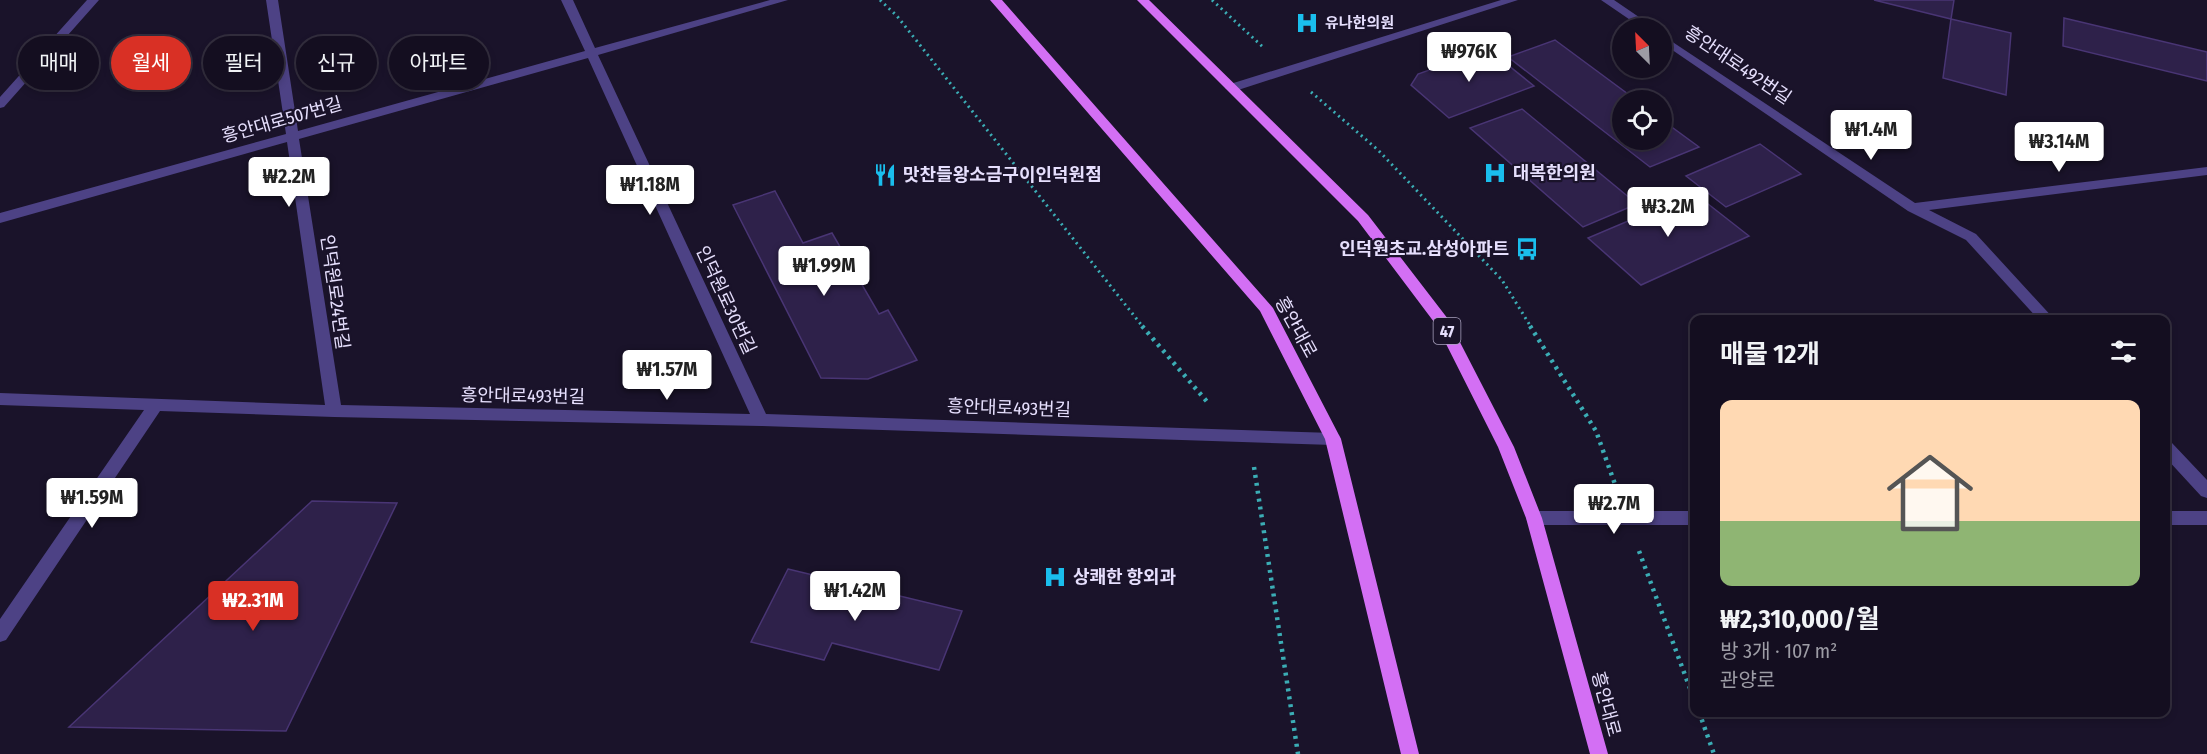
<!DOCTYPE html>
<html lang="ko">
<head>
<meta charset="utf-8">
<style>
  body { margin:0; font-family:"Fira Sans Condensed","Noto Sans KR",sans-serif; background:#211c2d; color:#f1f3f6; height:100vh; display:flex; flex-direction:column; font-size:22px; white-space:nowrap }
  * { box-sizing:border-box; margin:0 }
  p { font-size:20px; color:#9d9ca5 }
  .icon { flex:none; width:33px; height:33px; fill:none; stroke:currentColor; stroke-width:2; stroke-linecap:round; stroke-linejoin:round }
  .map { position:relative; flex:1; overflow:hidden }
  .drawer { position:absolute; left:1690px; top:315px; width:480px; height:402px; display:flex; flex-direction:column; background:#140e20; border-radius:12px; box-shadow:0 3px 9px #0003,0 0 0 2px #332e3e }
  .drawer>* { flex:none }
  .top-card { position:absolute; left:18px; top:36px; width:570px; height:54px; display:flex; gap:12px }
  .needle { width:39px; rotate:336deg }
  .fabs { position:absolute; left:1612px; top:18px; display:grid; gap:12px }
  .fabs a { display:grid; place-items:center; width:60px; height:60px; border-radius:50%; background:#140e20; box-shadow:0 3px 9px #0003,0 0 0 2px #332e3e; font-size:30px }
  .price { position:absolute; translate:-50% -51px; padding:0 14px; border-radius:6px; background:#fff; color:#222; font-size:20px; line-height:39px; filter:drop-shadow(0 2px 3px #0008) }
  .price::after { content:''; position:absolute; left:50%; top:36px; width:18px; height:14px; margin-left:-9px; background:inherit; clip-path:polygon(0 0,100% 0,50% 100%) }
  .price.current { background:#d93025; color:#fff }
  ul { padding:0; list-style:none }
  li { display:grid; align-content:center; gap:12px; height:318px; padding:0 30px }
  li span { display:grid; place-items:center; height:186px; border-radius:12px; color:#555 }
  li>.icon { margin-inline-start:auto }
  span .icon { width:108px; height:108px; fill:#fffc; stroke-width:1 }
  li b { font-size:26px }
  h2 { display:flex; justify-content:space-between; align-items:center; height:72px; padding:0 30px; font-size:26px }
  .tag { padding:0 21px; border-radius:27px; background:#140e20; box-shadow:0 3px 9px #0003,0 0 0 2px #332e3e; font-size:21px; line-height:54px }
  .tag.current { background:#d93025; color:#fff }
  .map>svg:first-child { display:block }
  .building { fill:#2e214a; stroke:#493574; stroke-width:1.5 }
  .lines { fill:none; stroke-linecap:round; stroke-linejoin:round }
  .path-far1 { stroke:#3badb5; stroke-width:3; stroke-dasharray:2 4; stroke-linecap:butt }
  .path { stroke:#3badb5; stroke-width:4.5; stroke-dasharray:3 5; stroke-linecap:butt }
  .minor { fill:#4d4285; fill-rule:evenodd }
  .major { fill:#d36ff4; fill-rule:evenodd }
  .labels { text-anchor:middle; dominant-baseline:central; stroke-width:4.5; stroke-linejoin:round; paint-order:stroke }
  .far-poi-label { font-size:15px; font-weight:bold; fill:#e6dffd; stroke:#1a132a; text-anchor:start }
  .shield { fill:#1a132a; stroke:#a9a2be; stroke-width:1.5 }
  .shield-label { font-size:16px; font-weight:bold; fill:#e6dffd }
  .street-label { font-size:18px; fill:#e6dffd; stroke:#1a132a }
  .poi-label { font-size:18px; font-weight:bold; fill:#e6dffd; stroke:#1a132a; text-anchor:start }
</style>
</head>
<body>
<div class="map">
<svg width="2207" height="754" viewBox="0 0 2207 754">
  <rect width="100%" height="100%" fill="#1a132a"/>
  <path class="building" d="M 1874,0 L 1954,0 L 1951,19 Z
    M 2064,18 L 2207,52 L 2207,81 L 2063,46 Z
    M 1951,19 L 2011,33 L 2006,95 L 1943,78 Z
    M 1555,40 L 1636,100 L 1623,100 L 1623,140 L 1662,140 L 1662,120 L 1699,147 L 1650,167 L 1508,57 Z
    M 1488,49 L 1534,86 L 1449,118 L 1411,85 L 1418,74 Z
    M 1522,109 L 1637,204 L 1583,227 L 1470,128 Z
    M 1760,144 L 1801,174 L 1726,207 L 1686,176 Z
    M 775,191 L 803,243 L 832,233 L 879,314 L 888,310 L 917,360 L 868,379 L 821,378 L 733,205 Z
    M 1694,193 L 1749,236 L 1641,285 L 1588,238 Z
    M 312,501 L 397,503 L 286,731 L 69,727 Z
    M 788,569 L 962,611 L 939,670 L 832,643 L 824,660 L 751,642 Z"/>
  <g class="lines">
    <path class="path-far1" d="M 880,0 L 897,16 L 1143,327
      M 1212,0 L 1264,48
      M 1311,92 L 1378,150 L 1502,280 L 1531,327"/>
    <path class="path" d="M 1142,326 L 1209,404
      M 1530,326 L 1596,431 L 1616,487
      M 1254,467 L 1298,754
      M 1639,551 L 1695,702
      M 1699,712 L 1714,754"/>
    <path class="minor" d="M 87,0 L 99,0 L 4,107 L 0,108 L 0,97 Z
      M 266,0 L 278,0 L 298,131 L 585,51 L 561,0 L 573,0 L 595,48 L 770,0 L 788,0 L 598,55 L 766,414 L 1333,433 L 1339,435 L 1341,439 L 1339,443 L 1333,445 L 761,426 L 334,417 L 160,411 L 6,640 L 0,642 L 0,619 L 144,410 L 0,405 L 0,393 L 325,405 L 287,142 L 0,223 L 0,213 L 286,134 ZM 588,58 L 750,414 L 341,405 L 299,139 Z
      M 1501,0 L 1518,0 L 1235,91 L 1231,92 L 1225,88 L 1227,85 Z
      M 1601,0 L 1614,0 L 1655,28 L 1642,28 Z
      M 1662,35 L 1915,203 L 2207,167 L 2207,175 L 1929,210 L 1976,234 L 2055,320 L 2039,320 L 1966,240 L 1908,211 L 1662,43 Z
      M 2166,441 L 2172,443 L 2207,480 L 2207,498 L 2201,496 L 2166,458 Z
      M 1534,511 L 1695,511 L 1695,525 L 1534,525 L 1528,523 L 1526,518 L 1528,513 Z
      M 2166,511 L 2207,511 L 2207,525 L 2166,525 Z"/>
    <path class="major" d="M 990,0 L 1002,0 L 1273,308 L 1341,439 L 1419,754 L 1401,754 L 1325,439 L 1260,311 Z
      M 1137,0 L 1149,0 L 1368,215 L 1448,319 L 1514,447 L 1542,518 L 1608,754 L 1590,754 L 1526,518 L 1498,447 L 1437,326 L 1358,221 Z"/>
  </g>
  <defs>
    <g id="hospital-bare" transform="scale(1.8)"><path d="M-5-5h3v3.5h4V-5h3V5h-3V1.5h-4V5h-3Z" fill="#1abeed" stroke="#1a132a" stroke-width="2.5" paint-order="stroke"/></g>
    <g id="restaurant-bare" transform="scale(1.8)"><path d="M-5-6h1v4h1v-4h1v4h1v-4h1v5L-1.5 .5V6h-2V.5L-5-1ZM5-6V6H3V1.5H1.5Q1.5-4 5-6Z" fill="#1abeed" stroke="#1a132a" stroke-width="2.5" paint-order="stroke"/></g>
    <g id="bus-bare" transform="scale(1.8)"><path d="M-5-6H5V4H4V6H2V4H-2V6H-4V4H-5ZM-3.5-4V0h7V-4ZM-3.5 1.2v1.5H-2V1.2ZM2 1.2v1.5H3.5V1.2Z" fill="#1abeed" stroke="#1a132a" stroke-width="2.5" paint-order="stroke"/></g>
  </defs>
  <g fill-rule="evenodd">
    <use href="#hospital-bare" x="1307" y="23"/>
    <use href="#hospital-bare" x="1495" y="173"/>
    <use href="#restaurant-bare" x="885" y="175"/>
    <use href="#bus-bare" x="1527" y="249"/>
    <use href="#hospital-bare" x="1055" y="577"/>
  </g>
  <g class="labels">
    <g class="far-poi-label">
      <text x="1325" y="23">유나한의원</text>
    </g>
    <rect class="shield" x="1433.5" y="318" width="27" height="26" rx="4.5"/>
    <g class="shield-label">
      <text x="1447" y="331">47</text>
    </g>
    <g class="street-label">
      <text transform="translate(1738 65) rotate(34)">흥안대로492번길</text>
      <text transform="translate(282 120) rotate(-16)">흥안대로507번길</text>
      <text transform="translate(335 292) rotate(82)">인덕원로24번길</text>
      <text transform="translate(726 300) rotate(65)">인덕원로30번길</text>
      <text transform="translate(1296 327) rotate(61)">흥안대로</text>
      <text transform="translate(523 396) rotate(1)">흥안대로493번길</text>
      <text transform="translate(1009 408) rotate(2)">흥안대로493번길</text>
      <text transform="translate(1606 704) rotate(75)">흥안대로</text>
    </g>
    <g class="poi-label">
      <text x="1513" y="173">대복한의원</text>
      <text x="903" y="175">맛찬들왕소금구이인덕원점</text>
      <text x="1509" y="249" text-anchor="end">인덕원초교.삼성아파트</text>
      <text x="1073" y="577">상쾌한 항외과</text>
    </g>
  </g>
</svg>
<div class="fabs">
<a><svg class="needle" viewBox="-14 -14 28 28"><path d="M0-13l5 13h-10z" fill="#e53935"/><path d="M0 13l5-13h-10z" fill="#9d9ca5"/></svg></a>
<a><svg class="icon" aria-label="locate" viewBox="0 0 24 24"><circle cx="12" cy="12" r="6"/><path d="M12 2v4M12 18v4M2 12h4M18 12h4"/></svg></a>
</div>
<b class="price" style="left:1469px;top:83px">₩976K</b>
<b class="price" style="left:1871px;top:161px">₩1.4M</b>
<b class="price" style="left:2059px;top:173px">₩3.14M</b>
<b class="price" style="left:289px;top:208px">₩2.2M</b>
<b class="price" style="left:650px;top:216px">₩1.18M</b>
<b class="price" style="left:1668px;top:238px">₩3.2M</b>
<b class="price" style="left:824px;top:297px">₩1.99M</b>
<b class="price" style="left:667px;top:401px">₩1.57M</b>
<b class="price" style="left:92px;top:529px">₩1.59M</b>
<b class="price" style="left:1614px;top:535px">₩2.7M</b>
<b class="price" style="left:855px;top:622px">₩1.42M</b>
<b class="price current" style="left:253px;top:632px">₩2.31M</b>
<div class="top-card">
<a class="tag">매매</a>
<a class="tag current">월세</a>
<a class="tag">필터</a>
<a class="tag">신규</a>
<a class="tag">아파트</a>
</div>
<section class="drawer">
<h2>매물 12개<svg class="icon" aria-label="filters" viewBox="0 0 24 24"><path d="M4 7h16M4 17h16"/><circle cx="9" cy="7" r="2"/><circle cx="15" cy="17" r="2"/></svg></h2>
<ul>
<li><span style="background:linear-gradient(#ffd9b3 65%,#8fb573 0)"><svg class="icon" aria-label="home" viewBox="0 0 24 24"><path d="M3 11l9-7 9 7M6 9v11h12V9"/></svg></span><div><b>₩2,310,000/월</b><p>방 3개 · 107 m²</p><p>관양로</p></div></li>
</ul>
</section>
</div>
</body>
</html>
